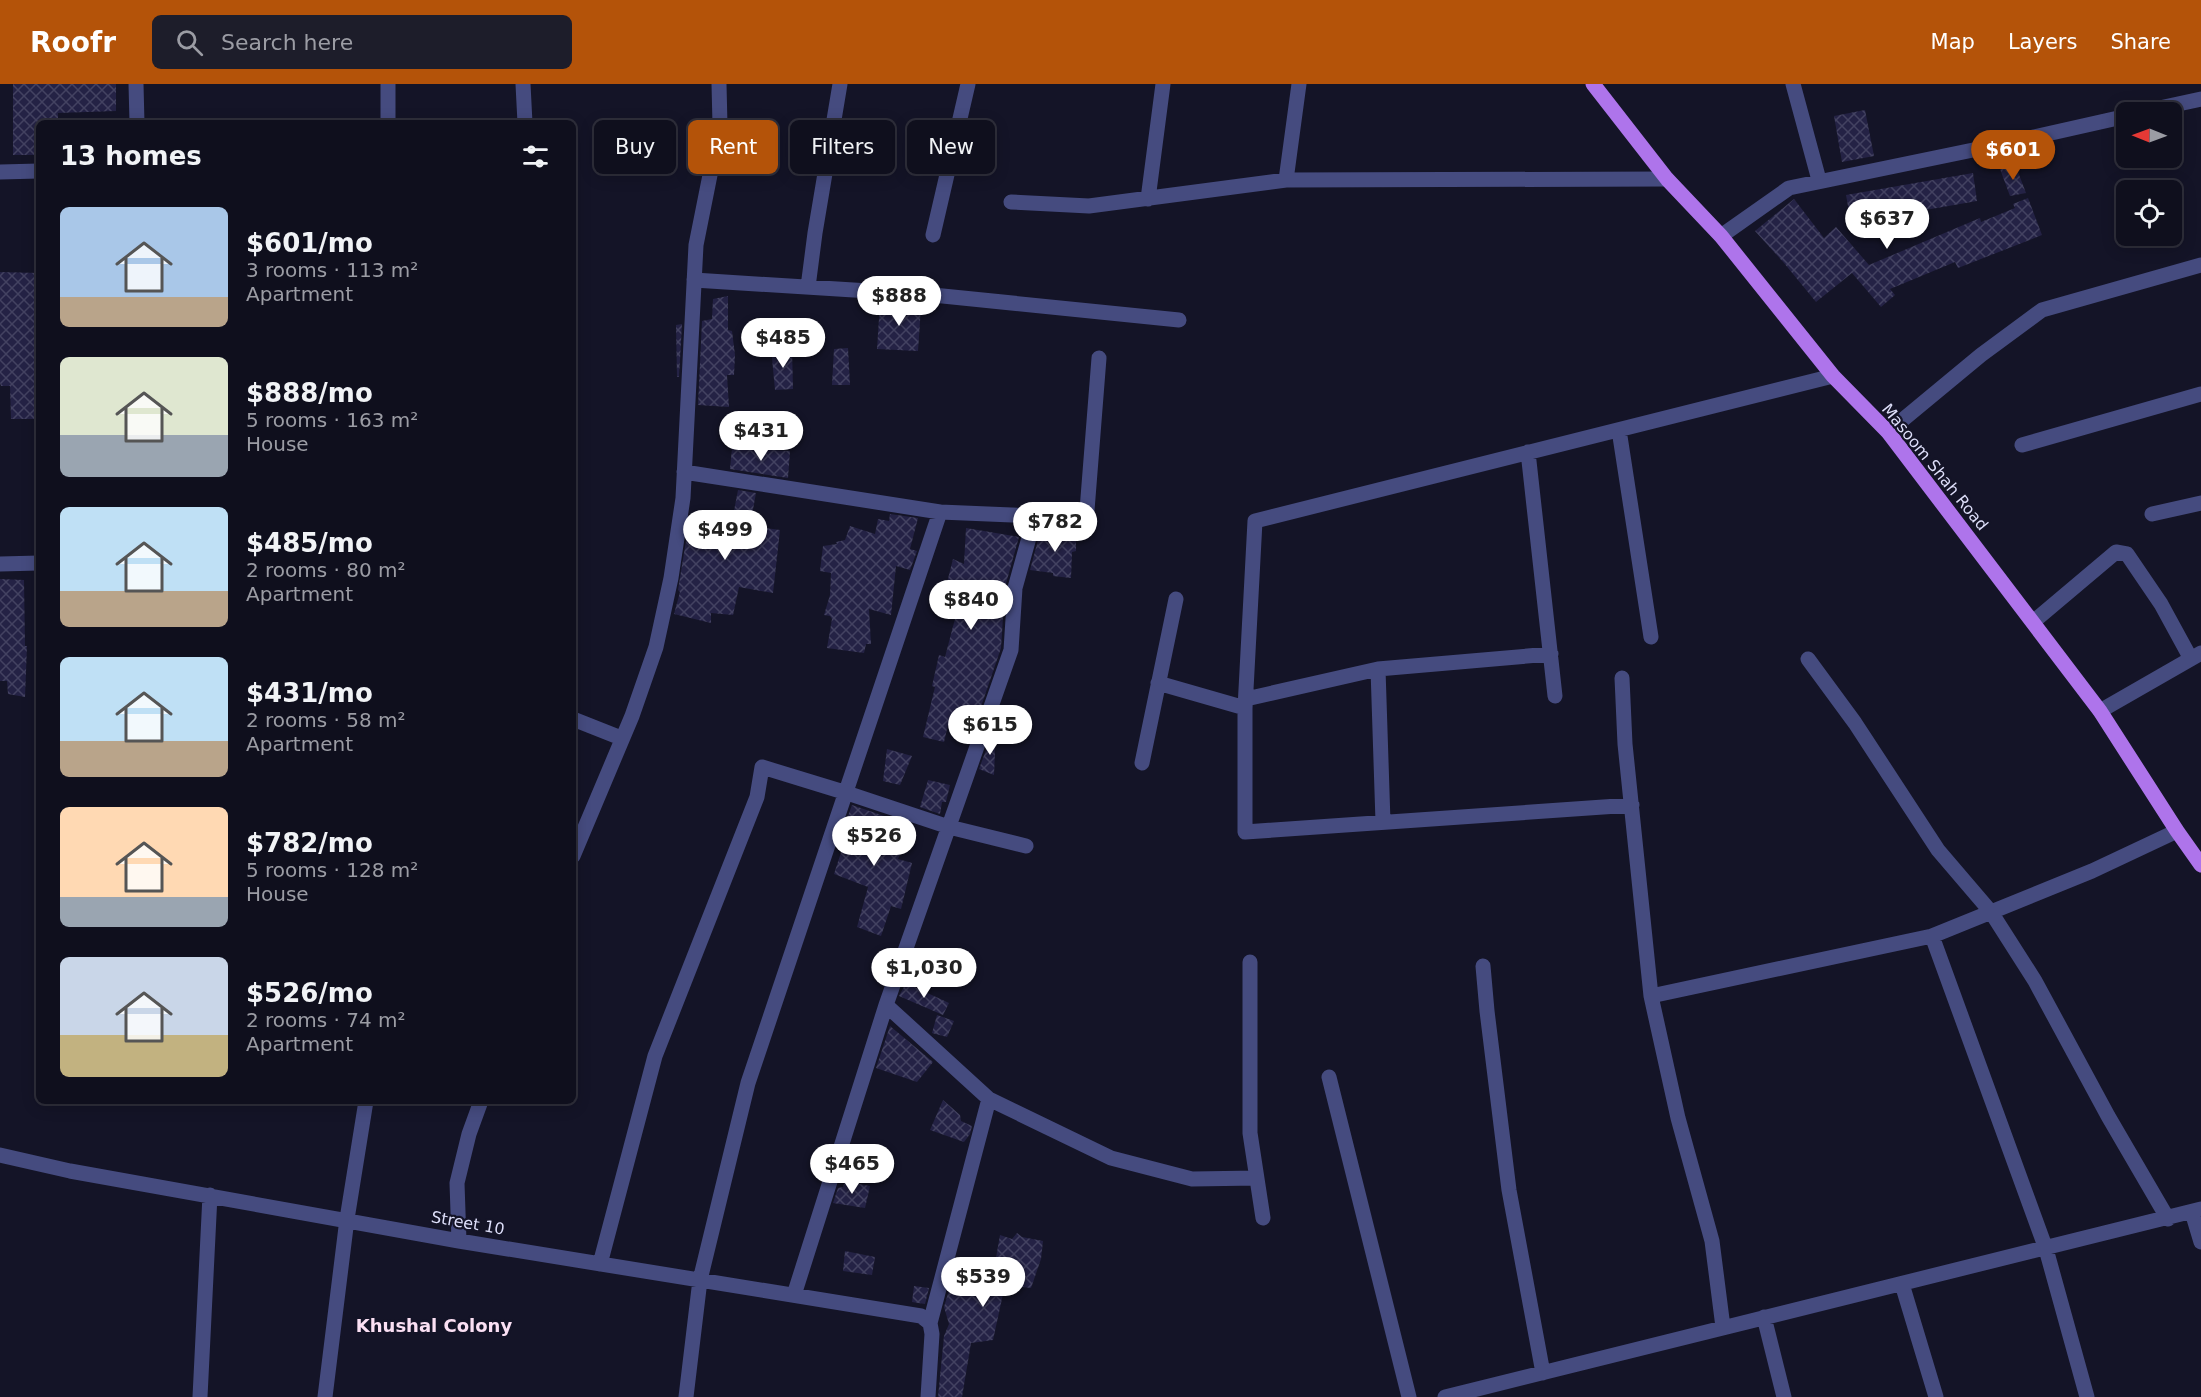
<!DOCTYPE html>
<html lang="en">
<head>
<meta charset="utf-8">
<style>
  body { margin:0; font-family:"DejaVu Sans",sans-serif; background:#1d1d2a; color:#f1f3f6; height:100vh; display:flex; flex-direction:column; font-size:22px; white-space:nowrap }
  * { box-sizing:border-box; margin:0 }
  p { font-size:20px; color:#9b9ca4 }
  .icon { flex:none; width:33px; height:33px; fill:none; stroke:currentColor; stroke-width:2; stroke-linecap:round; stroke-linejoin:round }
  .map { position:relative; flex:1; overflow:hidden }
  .panel { position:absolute; left:36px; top:36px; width:540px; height:984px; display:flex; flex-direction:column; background:#0f0f1d; border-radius:9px; box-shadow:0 3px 15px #0003,0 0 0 2px #2f2f3b }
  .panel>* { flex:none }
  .hud { position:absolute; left:594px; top:36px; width:570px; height:54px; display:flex; gap:12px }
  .needle { width:39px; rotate:271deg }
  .controls { position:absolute; left:2116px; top:18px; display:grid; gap:12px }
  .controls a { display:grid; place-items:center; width:66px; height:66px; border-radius:9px; background:#0f0f1d; box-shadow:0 3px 15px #0003,0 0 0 2px #2f2f3b; font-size:30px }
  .price { position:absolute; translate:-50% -51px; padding:0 14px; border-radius:21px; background:#fff; color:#222; font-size:20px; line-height:39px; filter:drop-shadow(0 2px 3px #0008) }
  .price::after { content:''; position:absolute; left:50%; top:36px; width:18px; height:14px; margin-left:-9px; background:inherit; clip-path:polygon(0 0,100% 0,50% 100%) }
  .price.selected { background:#b45309; color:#fff }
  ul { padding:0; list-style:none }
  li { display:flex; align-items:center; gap:18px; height:150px; padding:0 24px }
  li span { display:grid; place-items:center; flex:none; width:168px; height:120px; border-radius:9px; color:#555 }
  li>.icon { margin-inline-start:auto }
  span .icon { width:72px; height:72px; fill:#fffc; stroke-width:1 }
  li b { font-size:26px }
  h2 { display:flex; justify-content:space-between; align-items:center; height:72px; padding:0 24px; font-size:26px }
  .chip { padding:0 21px; border-radius:9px; background:#0f0f1d; box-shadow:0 3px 15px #0003,0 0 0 2px #2f2f3b; font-size:21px; line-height:54px }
  .chip.selected { background:#b45309; color:#fff }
  header { display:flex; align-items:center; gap:36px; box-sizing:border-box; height:84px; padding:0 30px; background:#b45309; color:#fff }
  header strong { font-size:28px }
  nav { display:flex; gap:33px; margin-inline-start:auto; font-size:21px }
  .search { width:420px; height:54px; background:#1d1d2a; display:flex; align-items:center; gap:15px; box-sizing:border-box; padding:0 21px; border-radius:9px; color:#9b9ca4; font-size:22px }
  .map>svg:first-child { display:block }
  .building { fill:url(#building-cross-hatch) }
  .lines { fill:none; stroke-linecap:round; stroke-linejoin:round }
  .minor { stroke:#454b7f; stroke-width:15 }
  .major { stroke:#ae74eb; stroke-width:15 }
  .labels { text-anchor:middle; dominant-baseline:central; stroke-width:4.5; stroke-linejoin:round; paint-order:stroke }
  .street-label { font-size:16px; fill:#dedffa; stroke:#141427 }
  .neighbourhood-label { font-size:18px; font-weight:bold; fill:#fbe0f4; stroke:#141427 }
</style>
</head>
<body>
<header>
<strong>Roofr</strong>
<div class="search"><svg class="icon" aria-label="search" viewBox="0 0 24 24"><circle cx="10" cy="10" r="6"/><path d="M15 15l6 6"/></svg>Search here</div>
<nav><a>Map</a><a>Layers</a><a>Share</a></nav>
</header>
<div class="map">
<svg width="2201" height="1313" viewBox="0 0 2201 1313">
  <defs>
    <pattern id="building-cross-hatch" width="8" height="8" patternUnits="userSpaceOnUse" patternTransform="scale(1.5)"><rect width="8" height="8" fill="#242245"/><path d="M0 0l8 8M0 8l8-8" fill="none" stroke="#434261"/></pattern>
  </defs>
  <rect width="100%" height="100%" fill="#141427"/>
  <path class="building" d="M 13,0 L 116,0 L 116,27 L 58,29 L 58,39 L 39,39 L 39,71 L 13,71 Z
    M 1865,26 L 1874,72 L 1842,78 L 1834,32 Z
    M 2015,80 L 2026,109 L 2010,112 L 2000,85 Z
    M 1973,89 L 1977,117 L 1851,139 L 1846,111 Z
    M 2028,114 L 2042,151 L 1958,184 L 1955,178 L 1890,205 L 1895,211 L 1881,223 L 1852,189 L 1816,218 L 1784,179 L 1755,147 L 1794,115 L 1824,154 L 1836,143 L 1869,181 L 1980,134 L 1981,138 L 2015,124 L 2013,120 Z
    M 0,188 L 39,189 L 39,249 L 34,250 L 35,281 L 39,280 L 39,313 L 36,335 L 11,335 L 10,302 L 1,302 L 0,299 Z
    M 728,212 L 728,246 L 732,247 L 735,271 L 734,291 L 727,291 L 729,323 L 698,321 L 702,237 L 712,235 L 713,215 Z
    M 880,219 L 921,223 L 918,267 L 877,265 Z
    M 682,240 L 679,293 L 677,293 L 676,241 Z
    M 774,264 L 792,265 L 793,305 L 775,306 L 772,274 Z
    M 848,264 L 850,301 L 832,301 L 834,265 Z
    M 732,364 L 790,367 L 788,394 L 730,385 Z
    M 738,406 L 756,409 L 750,442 L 780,446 L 773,509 L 739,503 L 733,531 L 711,529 L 711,539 L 674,530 L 680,508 L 678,506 L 689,438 L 694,438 L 698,429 L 733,432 Z
    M 890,430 L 918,434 L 910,465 L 917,467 L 910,486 L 896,482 L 891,531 L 869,525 L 871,560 L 866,560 L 864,569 L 827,564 L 832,535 L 830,532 L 824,531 L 830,511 L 831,489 L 820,487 L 823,462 L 837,460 L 836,458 L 845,456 L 850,442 L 875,450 L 878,435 L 889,437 Z
    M 966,444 L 1019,453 L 1005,503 L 1001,564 L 973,646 L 948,641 L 944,658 L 923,653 L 935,603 L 932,602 L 939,571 L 945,573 L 956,531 L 939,530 L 953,475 L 964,480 Z
    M 1041,445 L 1076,448 L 1076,467 L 1072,468 L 1071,494 L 1053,492 L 1053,489 L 1030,486 Z
    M 0,495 L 24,496 L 25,562 L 27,562 L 25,613 L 8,610 L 7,597 L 0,597 Z
    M 994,644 L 996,645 L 994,691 L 979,685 Z
    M 887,665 L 912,672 L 900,701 L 883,697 Z
    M 928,696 L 950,701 L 946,718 L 942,718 L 940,730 L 920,723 Z
    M 852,721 L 890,734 L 884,751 L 905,759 L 898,775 L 912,779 L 901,825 L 891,822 L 881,852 L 857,843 L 868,803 L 834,790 L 847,750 L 848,732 Z
    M 940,873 L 960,882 L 948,902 L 931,894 Z
    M 906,899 L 949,919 L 943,931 L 899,912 Z
    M 937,931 L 954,937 L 947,953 L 932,949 Z
    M 890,942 L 933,978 L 917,998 L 876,984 Z
    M 943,1016 L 960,1031 L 961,1037 L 972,1042 L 970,1050 L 964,1058 L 930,1046 Z
    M 845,1097 L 870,1102 L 865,1124 L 833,1119 L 838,1104 L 843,1103 Z
    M 1017,1149 L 1022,1153 L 1043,1157 L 1041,1175 L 1031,1204 L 1005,1201 L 993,1256 L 971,1259 L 962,1313 L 938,1313 L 944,1252 L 949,1240 L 944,1223 L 949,1206 L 951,1206 L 952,1197 L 991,1202 L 1000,1151 L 1012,1155 Z
    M 845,1167 L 875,1173 L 872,1191 L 843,1187 Z
    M 914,1202 L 929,1204 L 925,1220 L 912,1218 Z"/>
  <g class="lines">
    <path class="minor" d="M 136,0 L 137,39
      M 523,0 L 525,39
      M 1793,0 L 1819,96
      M 2141,28 L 2201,15
      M 388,39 L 388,0
      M 0,88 L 39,87
      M 1286,96 L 1299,0
      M 1148,115 L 1163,0
      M 1011,118 L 1089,122 L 1286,96 L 1667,95
      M 933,151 L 968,0
      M 1721,152 L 1789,104 L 2007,59 L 2127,32
      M 694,196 L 933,211 L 1179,236
      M 808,203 L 815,149 L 840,0
      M 1099,274 L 1086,439 L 1035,432 L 1015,504 L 1011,566 L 886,921 L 989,1015 L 1111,1074 L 1192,1095 L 1257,1094
      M 1619,346 L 1651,553
      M 1888,348 L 1981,271 L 2042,226 L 2201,181
      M 2022,361 L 2201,310
      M 1528,368 L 1555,612
      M 684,388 L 940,428
      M 2152,430 L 2201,419
      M 0,480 L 39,479
      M 2033,538 L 2116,468 L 2127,470 L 2161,520 L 2191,575
      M 1808,575 L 1855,639 L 1938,766 L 1991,828 L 2035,897 L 2108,1032 L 2168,1135
      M 1378,585 L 1383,738
      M 1622,594 L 1625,660 L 1651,912 L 1932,852
      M 1158,599 L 1245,624
      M 1246,615 L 1378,585 L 1551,570
      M 2100,627 L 2201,569
      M 573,635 L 621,654
      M 1142,679 L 1176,515
      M 1632,721 L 1245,748 L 1245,624 L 1255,437 L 1833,292
      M 573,772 L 632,632 L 656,563 L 671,494 L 683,414 L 696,161 L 720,41 L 719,0
      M 1250,878 L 1250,1049 L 1263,1134
      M 1483,882 L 1487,927 L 1509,1106 L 1543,1289
      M 1651,912 L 1678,1034 L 1712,1157 L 1723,1243
      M 1329,993 L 1409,1313
      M 0,1071 L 70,1087 L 459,1157 L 921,1232 L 930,1239
      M 2192,1128 L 2201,1158
      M 459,1157 L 457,1099 L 469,1050 L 481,1017
      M 600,1180 L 655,972 L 757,713 L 762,683 L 847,709 L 949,743 L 1026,762
      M 1902,1200 L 1936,1313
      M 794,1211 L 886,921
      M 1764,1233 L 1784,1313
      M 200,1313 L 210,1111
      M 325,1313 L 347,1135 L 366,1017
      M 686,1313 L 700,1196 L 748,999 L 940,428 L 1035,432
      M 928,1313 L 932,1250 L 930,1239 L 989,1015
      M 1445,1313 L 2201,1125
      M 2087,1313 L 2046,1165 L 1932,852 L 2092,787 L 2177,747"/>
    <path class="major" d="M 1593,0 L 1667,95 L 1721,152 L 1833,292 L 1888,348 L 2100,627 L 2177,747 L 2201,781"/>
  </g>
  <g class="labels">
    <g class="street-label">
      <text transform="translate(1935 383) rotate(51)">Masoom Shah Road</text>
      <text transform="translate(468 1139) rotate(10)">Street 10</text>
    </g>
    <g class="neighbourhood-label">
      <text x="434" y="1241">Khushal Colony</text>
    </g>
  </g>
</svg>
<div class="controls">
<a><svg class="needle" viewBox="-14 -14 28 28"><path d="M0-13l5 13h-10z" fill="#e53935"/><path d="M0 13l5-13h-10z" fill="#9b9ca4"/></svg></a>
<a><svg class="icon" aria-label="locate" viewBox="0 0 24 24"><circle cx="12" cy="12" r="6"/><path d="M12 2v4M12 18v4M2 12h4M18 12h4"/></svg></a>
</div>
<b class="price selected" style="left:2013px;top:97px">$601</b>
<b class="price" style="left:1887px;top:166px">$637</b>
<b class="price" style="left:899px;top:243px">$888</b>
<b class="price" style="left:783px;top:285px">$485</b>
<b class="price" style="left:761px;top:378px">$431</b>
<b class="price" style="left:1055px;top:469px">$782</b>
<b class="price" style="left:725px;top:477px">$499</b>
<b class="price" style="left:971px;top:547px">$840</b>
<b class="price" style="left:990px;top:672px">$615</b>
<b class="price" style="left:874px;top:783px">$526</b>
<b class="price" style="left:924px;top:915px">$1,030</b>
<b class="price" style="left:852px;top:1111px">$465</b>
<b class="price" style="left:983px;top:1224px">$539</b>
<div class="hud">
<a class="chip">Buy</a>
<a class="chip selected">Rent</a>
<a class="chip">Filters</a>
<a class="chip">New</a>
</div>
<section class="panel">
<h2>13 homes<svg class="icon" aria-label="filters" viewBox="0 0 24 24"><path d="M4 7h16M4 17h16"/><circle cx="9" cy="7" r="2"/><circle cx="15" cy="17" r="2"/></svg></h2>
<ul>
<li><span style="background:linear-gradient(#a9c7e8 75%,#b9a48a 0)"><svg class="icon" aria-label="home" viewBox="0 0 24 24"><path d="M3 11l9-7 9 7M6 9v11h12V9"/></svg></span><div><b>$601/mo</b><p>3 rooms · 113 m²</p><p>Apartment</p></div></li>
<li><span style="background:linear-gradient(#dfe7d0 65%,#9aa5b1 0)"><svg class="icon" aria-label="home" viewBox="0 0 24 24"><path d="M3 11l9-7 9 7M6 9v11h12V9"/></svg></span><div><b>$888/mo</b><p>5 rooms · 163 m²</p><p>House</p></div></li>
<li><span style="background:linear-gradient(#bfe0f5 70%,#b9a48a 0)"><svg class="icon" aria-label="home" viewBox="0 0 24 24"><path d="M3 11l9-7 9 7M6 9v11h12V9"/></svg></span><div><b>$485/mo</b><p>2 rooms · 80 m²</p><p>Apartment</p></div></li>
<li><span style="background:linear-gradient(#bfe0f5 70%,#b9a48a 0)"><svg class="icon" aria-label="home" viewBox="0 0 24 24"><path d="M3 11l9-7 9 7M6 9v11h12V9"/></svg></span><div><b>$431/mo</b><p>2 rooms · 58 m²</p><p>Apartment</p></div></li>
<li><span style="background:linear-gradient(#ffd9b3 75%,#9aa5b1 0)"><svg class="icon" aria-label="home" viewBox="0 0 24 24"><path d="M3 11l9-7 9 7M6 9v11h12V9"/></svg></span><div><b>$782/mo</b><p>5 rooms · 128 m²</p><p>House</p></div></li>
<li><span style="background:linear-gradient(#c9d6e8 65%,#c2b280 0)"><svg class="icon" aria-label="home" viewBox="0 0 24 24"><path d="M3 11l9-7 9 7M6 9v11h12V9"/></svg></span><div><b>$526/mo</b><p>2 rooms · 74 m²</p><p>Apartment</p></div></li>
</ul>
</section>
</div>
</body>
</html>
